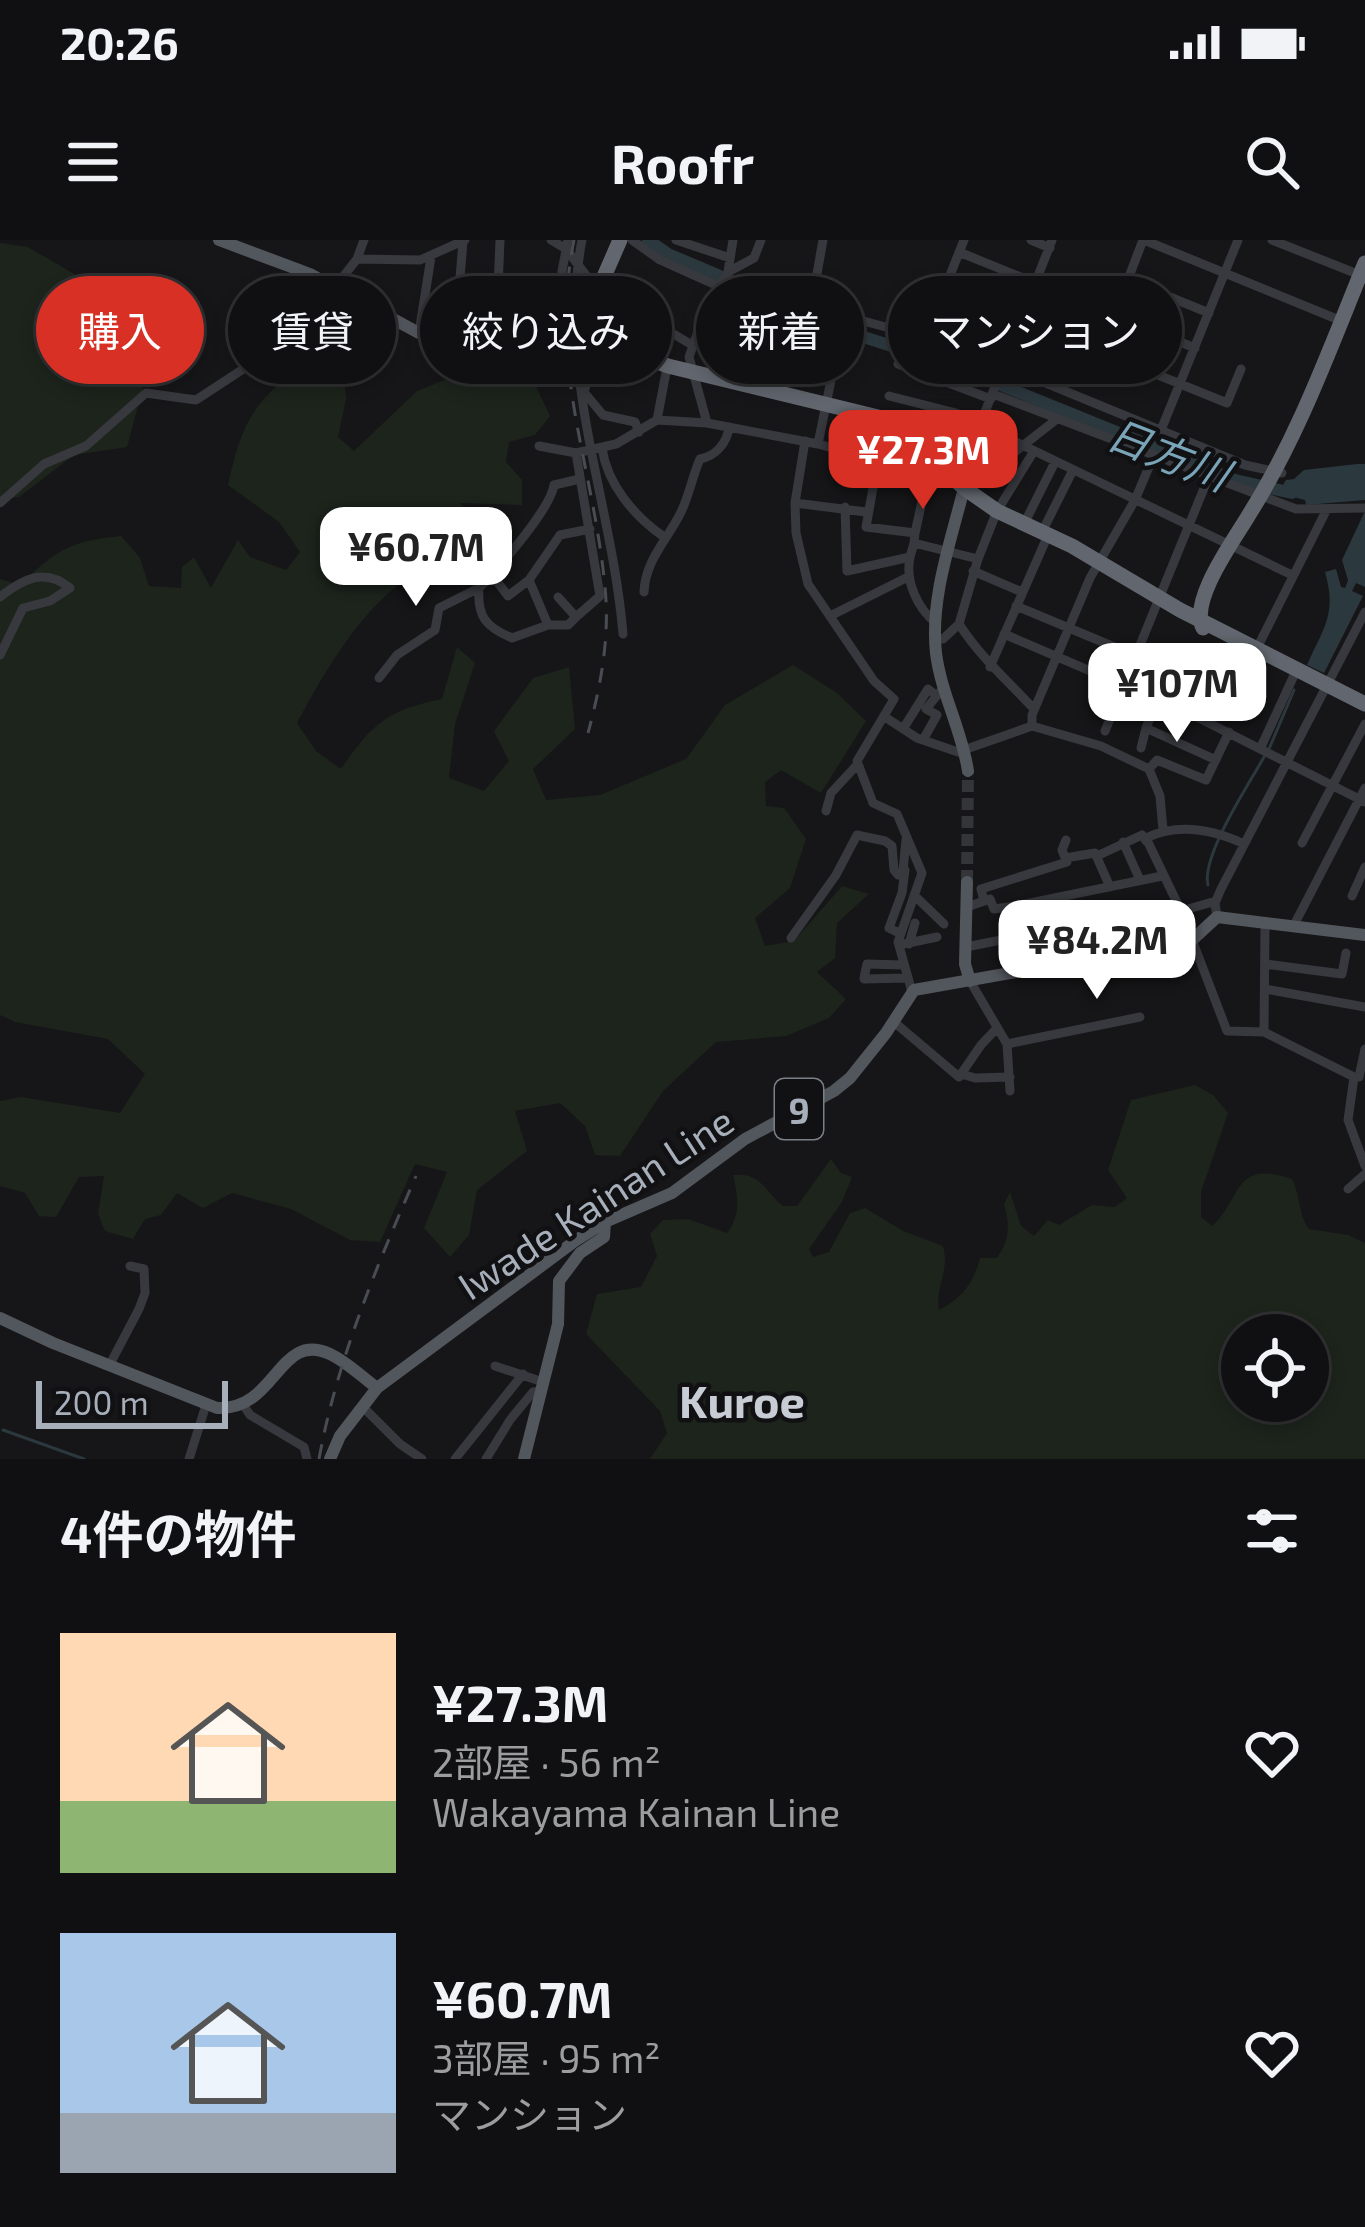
<!DOCTYPE html>
<html lang="ja">
<head>
<meta charset="utf-8">
<style>
  body { margin:0; font-family:"Exo 2","Noto Sans JP",sans-serif; background:#19191b; color:#f1f3f6; height:100vh; display:flex; flex-direction:column; font-size:45px; white-space:nowrap }
  * { box-sizing:border-box; margin:0 }
  p { font-size:39px; color:#9c9d9f }
  .icon { flex:none; width:66px; height:66px; fill:none; stroke:currentColor; stroke-width:2; stroke-linecap:round; stroke-linejoin:round }
  .map { position:relative; height:1219px; overflow:hidden }
  .panel { display:flex; flex-direction:column; background:#101012; flex:1 }
  .panel>* { flex:none }
  .guide { position:absolute; left:36px; top:36px; width:1293px; height:108px; display:flex; gap:24px }
  .controls { position:absolute; left:1221px; top:1074px; display:grid; gap:24px }
  .controls a { display:grid; place-items:center; width:108px; height:108px; border-radius:50%; background:#101012; box-shadow:0 6px 18px #0003,0 0 0 3px #303032; font-size:60px }
  .scale { position:absolute; left:36px; bottom:30px; width:192px; box-sizing:border-box; padding-left:12px; border:6px solid #a7afba; border-top:0; font-size:33px; line-height:42px; white-space:nowrap; color:#a7afba; -webkit-text-stroke:9px #111113; paint-order:stroke }
  .price { position:absolute; translate:-50% -102px; padding:0 27px; border-radius:24px; background:#fff; color:#222; font-size:39px; line-height:78px; filter:drop-shadow(0 3px 6px #0008) }
  .price::after { content:''; position:absolute; left:50%; top:72px; width:36px; height:27px; margin-left:-18px; background:inherit; clip-path:polygon(0 0,100% 0,50% 100%) }
  .price.current { background:#d93025; color:#fff }
  ul { padding:0; list-style:none }
  li { display:flex; align-items:center; gap:36px; height:300px; padding:0 60px }
  li span { display:grid; place-items:center; flex:none; width:336px; height:240px; border-radius:0px; color:#555 }
  li>.icon { margin-inline-start:auto }
  span .icon { width:144px; height:144px; fill:#fffc; stroke-width:1 }
  li b { font-size:51px }
  h2 { display:flex; justify-content:space-between; align-items:center; height:144px; padding:0 60px; font-size:51px }
  .chip { padding:0 42px; border-radius:54px; background:#101012; box-shadow:0 6px 18px #0003,0 0 0 3px #303032; font-size:42px; line-height:108px }
  .chip.current { background:#d93025; color:#fff }
  .status { display:flex; justify-content:space-between; align-items:center; height:84px; padding:0 60px; background:#101012; direction:ltr }
  .status svg { height:33px; fill:currentColor }
  header { display:flex; justify-content:space-between; align-items:center; height:156px; padding:0 60px; background:#101012; font-size:54px; font-weight:700 }
  .map>svg:first-child { display:block }
  .green { fill:#1c241c; fill-rule:evenodd }
  .water { fill:#2b383e }
  .lines { fill:none; stroke-linecap:round; stroke-linejoin:round }
  .stream { stroke:#2b383e; stroke-width:3 }
  .river { stroke:#2b383e; stroke-width:12 }
  .major-tunnel { stroke:#333538; stroke-width:12; stroke-dasharray:12 6; stroke-linecap:butt }
  .minor { stroke:#37393e; stroke-width:9 }
  .major { stroke:#52565d; stroke-width:12 }
  .highway { stroke:#62676f; stroke-width:15 }
  .rail { stroke:#494d53; stroke-width:3; stroke-dasharray:15 12; stroke-linecap:butt }
  .labels { text-anchor:middle; dominant-baseline:central; stroke-width:9; stroke-linejoin:round; paint-order:stroke }
  .shield { fill:#111113; stroke:#7a8088; stroke-width:3 }
  .shield-label { font-size:36px; font-weight:bold; fill:#a7afba }
  .street-label { font-size:39px; fill:#a7afba; stroke:#111113 }
  .water-label { font-size:42px; font-style:italic; fill:#7aa4b8; stroke:#111113 }
  .quarter-label { font-size:45px; font-weight:bold; fill:#c8cdd5; stroke:#111113 }
</style>
</head>
<body>
<div class="status"><b>20:26</b><svg viewBox="0 0 49 12"><path d="M0 12V9h3v3zM5 12V6h3v6zM10 12V3h3v9zM15 12V0h3v12zM26 1h20v11H26zM47 4h2v5h-2z"/></svg></div>
<header><svg class="icon" aria-label="menu" viewBox="0 0 24 24"><path d="M4 6h16M4 12h16M4 18h16"/></svg>Roofr<svg class="icon" aria-label="search" viewBox="0 0 24 24"><circle cx="10" cy="10" r="6"/><path d="M15 15l6 6"/></svg></header>
<div class="map">
<svg width="1365" height="1219" viewBox="0 0 1365 1219">
  <rect width="100%" height="100%" fill="#161618"/>
  <path class="green" d="M 0,3 L 28,7 L 112,56 L 148,129 L 127,207 L 74,215 L 19,257 L 0,260 Z
    M 327,70 L 353,73 L 341,106 L 346,159 L 338,197 L 354,211 L 417,151 L 489,122 L 533,140 L 550,176 L 535,195 L 509,202 L 506,222 L 522,240 L 522,265 L 460,263 L 478,280 L 464,317 C 443,326 414,334 396,347 C 355,379 321,438 297,483 L 316,511 L 341,529 C 372,484 387,470 442,459 L 457,407 L 475,423 L 455,484 L 449,538 L 484,551 L 509,521 L 494,491 L 533,438 L 569,427 L 575,489 L 533,529 L 546,560 L 600,555 L 686,519 L 725,465 L 793,425 L 837,453 L 866,481 L 821,553 L 781,530 L 765,542 L 766,566 L 784,568 L 806,599 L 790,648 L 755,678 L 765,706 L 794,701 L 842,646 L 869,654 L 837,683 L 835,718 L 817,732 L 846,759 L 829,778 L 786,796 L 716,802 L 663,851 L 620,916 L 595,915 L 585,886 L 560,863 L 515,871 L 527,911 L 477,950 L 469,995 L 450,1017 L 424,988 L 447,932 L 415,924 L 380,1002 L 350,1000 L 291,969 L 232,953 L 203,968 L 177,953 L 161,975 L 145,979 L 133,999 L 105,991 L 98,974 L 104,936 L 79,937 L 56,977 L 39,976 L 25,953 L 0,946 L 0,861 L 21,857 L 120,873 L 145,834 L 108,799 L 15,782 L 0,775 L 0,339 L 20,345 C 56,310 70,301 121,296 L 140,318 L 149,346 L 181,348 L 182,327 L 194,317 L 211,348 L 238,300 L 250,317 L 286,330 L 300,312 L 279,282 L 228,245 C 239,195 248,166 291,135 L 288,107 L 312,78 Z
    M 1195,845 L 1213,855 L 1228,873 L 1201,952 L 1201,977 L 1212,986 C 1243,958 1232,919 1292,939 C 1301,957 1298,974 1309,989 L 1348,995 L 1365,1003 L 1365,1219 L 650,1219 L 667,1193 L 660,1171 L 586,1094 L 597,1054 L 641,1047 L 657,1016 L 650,994 L 663,980 L 688,979 L 727,993 C 741,976 738,955 733,935 C 761,932 764,950 783,966 L 797,966 L 831,919 L 841,933 L 852,937 L 842,962 L 809,1009 L 813,1017 L 829,1012 L 850,973 L 865,968 L 903,991 L 943,1006 C 950,1033 935,1043 939,1070 C 962,1058 973,1044 980,1018 L 997,1018 C 1010,999 1010,986 1004,964 L 1010,952 L 1021,986 L 1034,996 L 1048,980 L 1059,985 L 1092,965 L 1115,967 L 1127,958 L 1108,930 L 1131,860 ZM 1242,1095 L 1308,1095 L 1308,1161 L 1242,1161 Z"/>
  <path class="water" d="M 1357,224 L 1365,224 L 1365,260 L 1306,265 L 1305,260 L 1278,253 L 1286,240 L 1294,239 L 1304,230 Z
    M 1365,271 L 1365,347 L 1356,343 L 1352,351 L 1363,356 L 1324,433 L 1307,425 C 1324,387 1337,374 1325,332 L 1336,329 L 1341,347 L 1345,348 L 1348,340 L 1342,320 Z"/>
  <g class="lines">
    <path class="stream" d="M 1269,509 L 1294,450
      M 1208,645 C 1201,616 1249,544 1264,517
      M 3,1190 L 84,1219"/>
    <path class="river" d="M 648,0 L 668,14 L 746,47 L 795,75 L 954,126 L 1235,240 L 1292,253"/>
    <path class="major-tunnel" d="M 967,642 L 968,531"/>
    <path class="minor" d="M 551,0 L 566,9 L 595,47 L 692,105
      M 582,0 C 556,134 612,261 623,394
      M 632,0 L 660,20 L 720,47
      M 676,0 L 730,18
      M 823,0 L 811,67 L 953,105 L 1245,225 L 1282,233
      M 1031,0 L 1050,8
      M 1144,0 L 1344,82
      M 1272,0 L 1360,35
      M 959,12 L 1195,108
      M 357,19 L 420,20 L 465,0
      M 728,32 L 754,18 L 761,0
      M 1128,40 L 1209,73
      M 944,48 L 1227,163 L 1241,129
      M 1114,76 L 1143,0
      M 419,93 L 431,17
      M 926,96 L 964,0
      M 560,97 L 562,31 L 568,0
      M 496,98 L 500,0
      M 455,100 L 463,1
      M 898,124 L 991,159
      M 584,152 L 603,175 L 635,182 L 639,192
      M 584,152 L 601,95
      M 993,154 L 1296,269 L 1365,268
      M 889,156 L 956,173 L 1292,335
      M 657,180 L 667,127
      M 707,183 L 689,117 L 706,69 L 728,32 L 733,0
      M 1161,190 L 1238,0
      M 805,201 L 795,263 L 796,293 L 808,344 L 874,441 L 894,459 L 857,521 L 873,563 L 897,574 L 922,633 L 898,702 L 912,752
      M 818,204 L 844,76
      M 539,206 L 576,213 L 616,204 L 657,180 L 707,183 L 818,204 L 928,234 L 933,220
      M 602,208 C 607,244 634,276 664,297
      M 576,213 L 600,356 L 576,377
      M 1154,215 L 1135,260 L 1090,338 L 1032,475 L 1032,486 L 1101,506 L 1149,529 L 1160,556 L 1163,590
      M 878,220 L 866,287 L 915,293 L 914,303 L 978,319 L 959,384
      M 964,248 L 965,228 L 980,185 L 1052,0
      M 966,250 L 1057,179
      M 0,263 L 44,224 L 86,206 L 146,153 L 196,160 L 289,99 L 313,75 L 357,19 L 364,0
      M 795,263 L 866,272
      M 845,267 L 847,331 L 910,317 L 914,303
      M 1024,284 L 1055,222
      M 1042,292 L 1073,230
      M 915,293 L 928,234
      M 910,317 C 905,341 917,368 936,383
      M 978,319 L 997,271 L 1034,211
      M 973,331 L 1022,352
      M 529,340 L 508,356 L 492,335 C 508,316 551,267 554,245 L 580,239
      M 479,348 C 477,377 486,387 512,398 L 548,385 L 568,385 L 576,377 L 558,357
      M 644,352 C 645,321 667,300 680,274 C 689,257 692,237 700,219 C 716,216 727,203 729,187
      M 0,357 C 23,339 45,327 70,348 L 50,361 L 23,368 L 0,415
      M 1016,366 L 1136,416
      M 832,375 L 906,338
      M 548,385 L 529,340 L 560,295 L 590,289
      M 1004,394 L 1193,475 L 1365,562
      M 936,399 L 943,399 L 959,384 C 981,418 1008,441 1034,469
      M 1252,418 L 1326,271
      M 990,427 L 1048,295
      M 379,438 L 397,415 L 435,390 L 439,368 L 479,348 L 492,335
      M 1157,460 L 1146,488 L 1216,520
      M 885,477 L 917,498 L 958,512 L 1032,486
      M 903,489 L 928,449 L 936,455
      M 1105,491 L 1209,236
      M 923,500 L 937,475 L 926,469 L 944,447
      M 1261,507 L 1296,431
      M 1141,508 L 1146,488
      M 1149,529 L 1157,520 L 1206,540 L 1229,492
      M 826,571 L 831,553 L 858,524
      M 1066,600 L 1062,610 L 1066,620
      M 1123,602 L 1140,640
      M 1302,603 L 1365,484
      M 1244,604 C 1212,589 1178,583 1146,598 L 1181,671 L 1227,791 L 1264,792
      M 1097,616 L 1142,595 L 1146,601
      M 1065,618 L 1095,613 L 1110,647
      M 914,655 L 944,684
      M 1352,656 L 1365,627
      M 984,661 L 981,649 L 1067,622
      M 1015,666 L 1033,729
      M 967,667 L 990,659 L 994,669 L 1015,666 L 1162,636
      M 1181,671 L 1216,661
      M 1217,677 L 1215,663 L 1221,649 L 1365,372
      M 1265,685 L 1264,792 L 1354,837 L 1359,837 L 1365,809
      M 1293,687 L 1365,548
      M 899,693 L 889,688 L 902,653 L 905,630
      M 791,698 L 836,635 L 857,595 L 885,601 L 892,606 L 894,630 L 898,635 L 903,631 L 906,600
      M 909,704 L 915,683
      M 899,705 L 937,697
      M 966,707 L 1178,665
      M 1265,724 L 1342,734 L 1346,713
      M 864,738 L 867,724 L 903,725
      M 864,739 L 906,738
      M 970,741 L 1007,804 L 1010,851
      M 1265,749 L 1365,767
      M 894,782 L 959,837 L 981,805 L 997,788
      M 1007,804 L 1140,777
      M 961,834 L 975,838 L 1010,837
      M 1354,837 L 1348,880 L 1365,926
      M 1348,949 L 1365,934
      M 109,1126 L 139,1069 L 145,1053 L 144,1029 L 130,1026
      M 495,1126 L 543,1142
      M 244,1166 L 250,1175 L 304,1207 L 307,1219
      M 363,1167 L 400,1204 L 422,1219
      M 189,1219 L 206,1165
      M 455,1219 L 523,1134
      M 486,1219 L 510,1180 L 533,1152 L 541,1151"/>
    <path class="major" d="M 219,0 L 310,34 L 419,93 L 455,100 L 592,97 L 610,89
      M 964,248 C 951,301 930,358 936,413 C 941,454 962,490 968,531
      M 967,642 L 965,724 L 970,741
      M 0,1078 L 53,1103 L 217,1168 C 277,1171 278,1090 330,1114 C 347,1122 362,1137 377,1148
      M 330,1219 L 340,1196 L 377,1148 L 575,1001 L 605,982 L 672,953 L 745,899 L 834,851 L 850,838 L 886,793 L 914,750 L 1191,701 L 1217,677 L 1365,695
      M 524,1219 L 558,1084 L 559,1041 L 580,1013 L 604,997 L 605,982"/>
    <path class="highway" d="M 620,0 L 603,39 L 601,59 L 610,89 L 632,112 L 668,126 L 878,177 L 899,190 L 964,248 L 997,271 L 1072,306 L 1180,370 L 1365,464
      M 1203,388 C 1189,360 1235,299 1250,273 C 1299,195 1330,108 1365,23"/>
    <path class="rail" d="M 574,0 C 548,129 593,222 605,347 C 610,397 601,445 588,493
      M 319,1219 C 337,1120 376,1028 416,936"/>
  </g>
  <g class="labels">
    <rect class="shield" x="775" y="839" width="48" height="60" rx="9"/>
    <g class="shield-label">
      <text x="799" y="869">9</text>
    </g>
    <g class="street-label">
      <text transform="translate(595 962) rotate(-33)">Iwade Kainan Line</text>
    </g>
    <g class="water-label">
      <text transform="translate(1169 213) rotate(21)">日方川</text>
    </g>
    <g class="quarter-label">
      <text x="742" y="1160">Kuroe</text>
    </g>
  </g>
</svg>
<div class="controls">
<a><svg class="icon" aria-label="locate" viewBox="0 0 24 24"><circle cx="12" cy="12" r="6"/><path d="M12 2v4M12 18v4M2 12h4M18 12h4"/></svg></a>
</div>
<div class="scale">200 m</div>
<b class="price current" style="left:923px;top:272px">¥27.3M</b>
<b class="price" style="left:416px;top:369px">¥60.7M</b>
<b class="price" style="left:1177px;top:505px">¥107M</b>
<b class="price" style="left:1097px;top:762px">¥84.2M</b>
<div class="guide">
<a class="chip current">購入</a>
<a class="chip">賃貸</a>
<a class="chip">絞り込み</a>
<a class="chip">新着</a>
<a class="chip">マンション</a>
</div>
</div>
<section class="panel">
<h2>4件の物件<svg class="icon" aria-label="filters" viewBox="0 0 24 24"><path d="M4 7h16M4 17h16"/><circle cx="9" cy="7" r="2"/><circle cx="15" cy="17" r="2"/></svg></h2>
<ul>
<li><span style="background:linear-gradient(#ffd9b3 70%,#8fb573 0)"><svg class="icon" aria-label="home" viewBox="0 0 24 24"><path d="M3 11l9-7 9 7M6 9v11h12V9"/></svg></span><div><b>¥27.3M</b><p>2部屋 · 56 m²</p><p>Wakayama Kainan Line</p></div><svg class="icon" aria-label="heart" viewBox="0 0 24 24"><path d="M12 20l-8-8c-3-5 5-10 8-4 3-6 11-1 8 4z"/></svg></li>
<li><span style="background:linear-gradient(#a9c7e8 75%,#9aa5b1 0)"><svg class="icon" aria-label="home" viewBox="0 0 24 24"><path d="M3 11l9-7 9 7M6 9v11h12V9"/></svg></span><div><b>¥60.7M</b><p>3部屋 · 95 m²</p><p>マンション</p></div><svg class="icon" aria-label="heart" viewBox="0 0 24 24"><path d="M12 20l-8-8c-3-5 5-10 8-4 3-6 11-1 8 4z"/></svg></li>
</ul>
</section>
</body>
</html>
